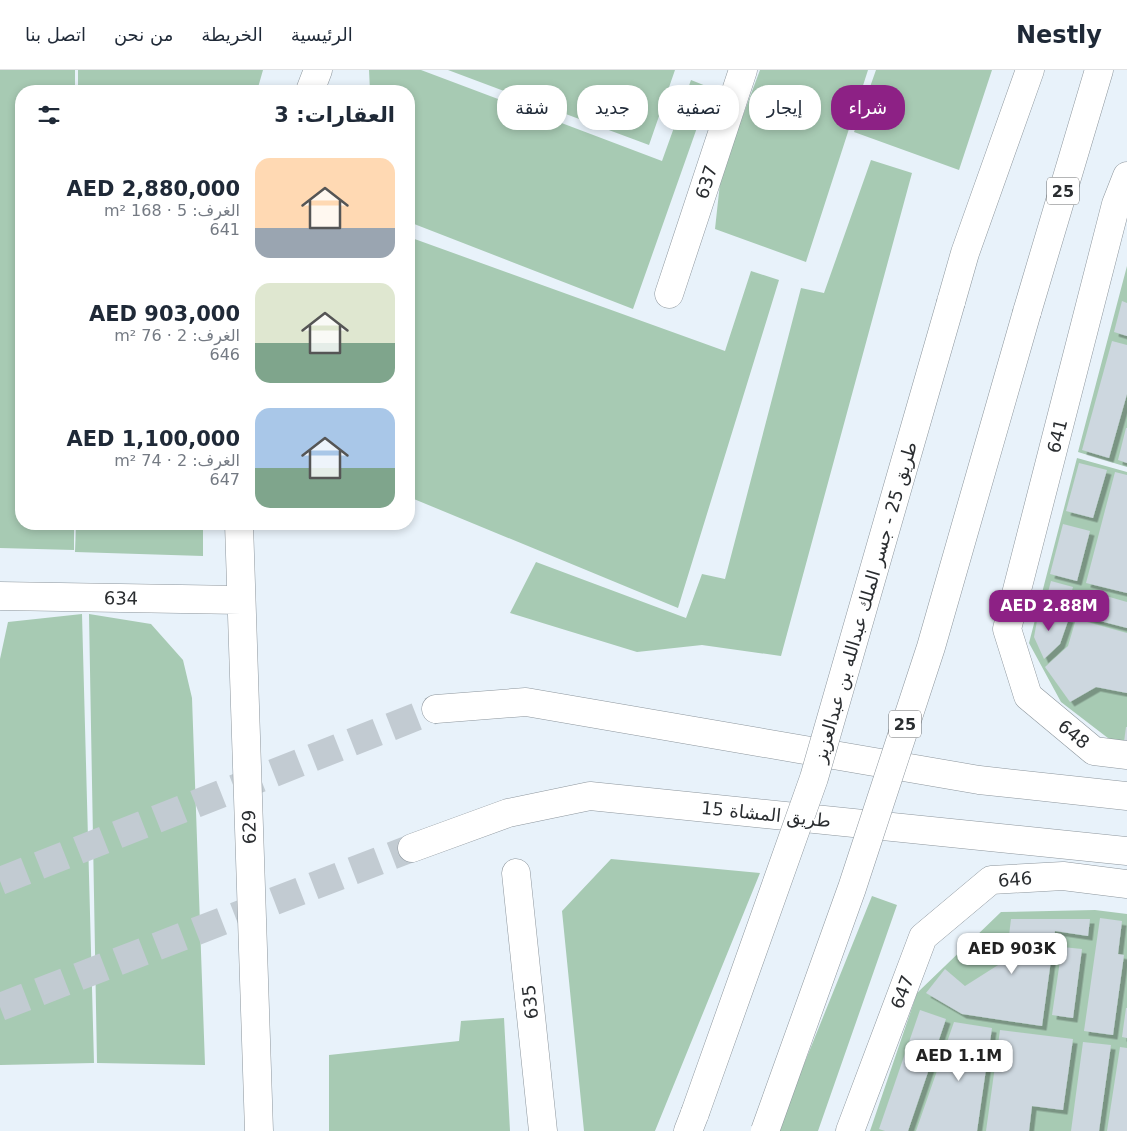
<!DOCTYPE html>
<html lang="ar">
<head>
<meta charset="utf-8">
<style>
  body { margin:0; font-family:"DejaVu Sans","Noto Naskh Arabic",sans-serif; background:#f2f2f3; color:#1f2937; direction:rtl; height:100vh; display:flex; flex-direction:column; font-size:19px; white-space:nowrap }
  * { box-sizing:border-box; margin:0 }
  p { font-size:16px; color:#747a83 }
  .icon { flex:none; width:28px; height:28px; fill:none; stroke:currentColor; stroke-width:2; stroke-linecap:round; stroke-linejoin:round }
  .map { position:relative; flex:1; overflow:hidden; direction:ltr }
  .sheet { position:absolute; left:15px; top:15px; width:400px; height:445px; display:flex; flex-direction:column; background:#fff; border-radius:20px; box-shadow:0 2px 8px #0003; direction:rtl }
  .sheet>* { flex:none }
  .top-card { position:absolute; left:430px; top:15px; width:475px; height:45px; direction:rtl; display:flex; gap:10px }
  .price { position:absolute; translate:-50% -42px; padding:0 11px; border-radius:10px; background:#fff; color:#222; font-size:16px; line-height:32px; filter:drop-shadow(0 1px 2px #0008) }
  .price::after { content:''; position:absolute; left:50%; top:30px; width:15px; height:11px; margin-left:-8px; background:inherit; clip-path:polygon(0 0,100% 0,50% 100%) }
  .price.active { background:#8d2185; color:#fff }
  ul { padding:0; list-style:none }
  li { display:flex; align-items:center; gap:15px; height:125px; padding:0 20px }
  li span { display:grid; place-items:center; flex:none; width:140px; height:100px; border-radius:15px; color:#555 }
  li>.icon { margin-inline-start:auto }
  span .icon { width:60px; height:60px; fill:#fffc; stroke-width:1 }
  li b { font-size:21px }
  h2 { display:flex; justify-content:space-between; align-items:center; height:60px; padding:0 20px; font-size:21px }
  .pill { padding:0 18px; border-radius:20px; background:#fff; box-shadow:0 2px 8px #0003; font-size:18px; line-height:45px }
  .pill.active { background:#8d2185; color:#fff }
  header { display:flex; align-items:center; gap:30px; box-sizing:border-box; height:70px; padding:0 25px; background:#fff; border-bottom:1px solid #e0e1e3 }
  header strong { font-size:24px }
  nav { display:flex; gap:28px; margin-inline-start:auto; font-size:18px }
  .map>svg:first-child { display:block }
  .green { fill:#a7cab3 }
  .building { fill:#cdd7df; filter:url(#shadow) }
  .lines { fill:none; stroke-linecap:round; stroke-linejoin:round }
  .minor-tunnel { stroke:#c2cbd2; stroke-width:28; stroke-dasharray:28 14; stroke-linecap:butt }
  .minor-casing { stroke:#8d969d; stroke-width:29 }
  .major-casing { stroke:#8d969d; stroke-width:29 }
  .minor { stroke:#fff; stroke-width:28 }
  .major { stroke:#fff; stroke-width:28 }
  .major-bridge-casing { stroke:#8d969d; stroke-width:29; stroke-linecap:butt }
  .major-bridge { stroke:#fff; stroke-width:28 }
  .labels { text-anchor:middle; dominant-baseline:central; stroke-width:4; stroke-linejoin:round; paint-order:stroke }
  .shield { fill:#fff; stroke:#6a6c6e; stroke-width:1 }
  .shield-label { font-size:16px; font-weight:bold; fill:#2a2d30 }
  .street-label { font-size:18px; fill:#2a2d30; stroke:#fff }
</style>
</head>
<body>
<header>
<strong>Nestly</strong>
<nav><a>الرئيسية</a><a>الخريطة</a><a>من نحن</a><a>اتصل بنا</a></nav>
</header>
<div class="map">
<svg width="1127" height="1061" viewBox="0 0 1127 1061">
  <defs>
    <filter id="shadow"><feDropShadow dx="4.5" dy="4.5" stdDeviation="0" flood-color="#0004"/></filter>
  </defs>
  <rect width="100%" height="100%" fill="#e8f2fa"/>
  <path class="green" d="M 0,0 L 75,0 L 75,21 L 21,21 L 21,454 L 74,454 L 74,480 L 0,478 Z
    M 78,0 L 263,0 L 257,21 L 78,21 Z
    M 369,0 L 421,0 L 662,91 L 691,10 L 711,18 L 633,239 L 409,152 L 409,21 L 370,21 Z
    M 448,0 L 675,0 L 649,75 Z
    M 760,0 L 868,0 L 806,192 L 715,159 L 721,104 Z
    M 876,0 L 992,0 L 959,100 L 854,62 Z
    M 871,90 L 912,103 L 781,586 L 702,575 L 637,582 L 510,543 L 536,492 L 686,548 L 702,504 L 725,509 L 801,218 L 824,223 Z
    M 409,167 L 725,281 L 751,201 L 779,210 L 678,538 L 409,427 Z
    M 1127,196 L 1127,397 L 1078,382 Z
    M 1077,388 L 1127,402 L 1127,676 L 1117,675 L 1061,632 L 1029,573 Z
    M 76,454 L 203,454 L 203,486 L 75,482 Z
    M 82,544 L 94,993 L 0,995 L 0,589 L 8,552 Z
    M 89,544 L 151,554 L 183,590 L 192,628 L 205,995 L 97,993 Z
    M 611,789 L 760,803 L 655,1061 L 584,1061 L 562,841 Z
    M 872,826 L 897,835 L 818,1061 L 777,1061 Z
    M 1095,840 L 1127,844 L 1127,1061 L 870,1061 L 917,923 L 1001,842 Z
    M 504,948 L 510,1061 L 329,1061 L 329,985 L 459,971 L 461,951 Z"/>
  <path class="building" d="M 1122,231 L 1127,233 L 1127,266 L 1114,262 Z
    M 1112,271 L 1127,275 L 1127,324 L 1109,388 L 1082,380 Z
    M 1126,358 L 1127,358 L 1127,393 L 1118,390 Z
    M 1079,393 L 1107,400 L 1093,448 L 1066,441 Z
    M 1115,402 L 1127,405 L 1127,523 L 1086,513 Z
    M 1063,454 L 1090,461 L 1077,511 L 1050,504 Z
    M 1051,511 L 1073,517 L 1066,543 L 1044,537 Z
    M 1085,520 L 1127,532 L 1127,558 L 1077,545 Z
    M 1039,540 L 1069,548 L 1060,574 L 1044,589 L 1034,567 Z
    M 1076,549 L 1127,563 L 1127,623 L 1096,617 L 1070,632 L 1045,597 L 1068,576 Z
    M 1126,657 L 1127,657 L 1127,673 L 1124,672 Z
    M 1100,848 L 1122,851 L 1118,884 L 1124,885 L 1113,965 L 1084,961 Z
    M 1011,849 L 1090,849 L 1088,866 L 1055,861 L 1042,956 L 962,944 L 926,923 L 945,899 L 965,916 L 1006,890 Z
    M 1062,877 L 1082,879 L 1073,948 L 1052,945 Z
    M 1126,938 L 1127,938 L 1127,968 L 1122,967 Z
    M 920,940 L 946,949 L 908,1061 L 885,1061 L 879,1059 Z
    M 954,952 L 992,958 L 977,1061 L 916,1061 Z
    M 1000,960 L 1073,969 L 1063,1040 L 1032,1036 L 1029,1061 L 986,1061 Z
    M 1083,972 L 1111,975 L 1099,1061 L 1071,1061 Z
    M 1120,977 L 1127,978 L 1127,1061 L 1107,1061 Z"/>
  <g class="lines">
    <path class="minor-tunnel" d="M 0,811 L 436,639
      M 0,937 L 412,778"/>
    <g class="minor-casing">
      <path id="minor" d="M 310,21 L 318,0
        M 1127,106 L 1116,134 L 1007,559 L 1028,626 L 1094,681 L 1127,685
        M 669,224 L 743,0
        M 239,454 L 259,1061
        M 0,526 L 241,530
        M 436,639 L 526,632 L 979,710 L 1127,726
        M 412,778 L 508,743 L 590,726 L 1127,781
        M 516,803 L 543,1061
        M 850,1061 L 923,867 L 991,810 L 1063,806 L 1127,814"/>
    </g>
    <g class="major-casing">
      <path id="major" d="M 951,232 L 965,183 L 1030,0
        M 1027,242 L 1099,0
        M 688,1061 L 695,1043"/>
    </g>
    <use href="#minor" class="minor"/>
    <use href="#major" class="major"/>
    <g class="major-bridge-casing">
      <path id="major-bridge" d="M 695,1043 L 814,708 L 951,232
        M 765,1061 L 852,818 L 931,577 L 1027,242"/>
    </g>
    <use href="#major-bridge" class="major-bridge"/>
  </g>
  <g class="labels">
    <g class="shield">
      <rect x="1047" y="107.5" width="32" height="27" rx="4"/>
      <rect x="889" y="640.5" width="32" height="27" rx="4"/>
    </g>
    <g class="shield-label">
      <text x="1063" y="121">25</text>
      <text x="905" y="654">25</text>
    </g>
    <g class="street-label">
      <text transform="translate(706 112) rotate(-72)">637</text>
      <text transform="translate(1057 366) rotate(-76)">641</text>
      <text transform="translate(121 528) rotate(1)">634</text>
      <text transform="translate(865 532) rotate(-74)">طريق 25 - جسر الملك عبدالله بن عبدالعزيز</text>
      <text transform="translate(1074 664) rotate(39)">648</text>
      <text transform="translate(766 744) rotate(6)">طريق المشاة 15</text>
      <text transform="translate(249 757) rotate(-92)">629</text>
      <text transform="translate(1015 809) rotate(-5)">646</text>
      <text transform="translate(902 922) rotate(-69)">647</text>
      <text transform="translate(530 932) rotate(-96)">635</text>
    </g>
  </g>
</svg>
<b class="price active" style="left:1049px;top:562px">AED 2.88M</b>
<b class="price" style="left:1012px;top:905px">AED 903K</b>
<b class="price" style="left:959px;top:1012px">AED 1.1M</b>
<div class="top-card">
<a class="pill active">شراء</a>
<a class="pill">إيجار</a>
<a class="pill">تصفية</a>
<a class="pill">جديد</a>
<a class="pill">شقة</a>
</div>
<section class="sheet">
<h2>العقارات: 3<svg class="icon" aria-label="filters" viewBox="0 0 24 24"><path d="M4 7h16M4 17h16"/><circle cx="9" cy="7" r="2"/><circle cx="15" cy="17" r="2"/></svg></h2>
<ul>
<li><span style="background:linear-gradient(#ffd9b3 70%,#9aa5b1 0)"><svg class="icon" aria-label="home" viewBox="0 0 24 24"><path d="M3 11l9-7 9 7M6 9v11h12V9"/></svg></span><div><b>AED 2,880,000</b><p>الغرف: 5 · 168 m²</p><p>641</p></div></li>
<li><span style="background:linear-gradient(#dfe7d0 60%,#7fa58c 0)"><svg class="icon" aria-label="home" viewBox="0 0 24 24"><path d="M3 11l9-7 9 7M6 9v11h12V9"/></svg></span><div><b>AED 903,000</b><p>الغرف: 2 · 76 m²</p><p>646</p></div></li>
<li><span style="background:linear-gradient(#a9c7e8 60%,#7fa58c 0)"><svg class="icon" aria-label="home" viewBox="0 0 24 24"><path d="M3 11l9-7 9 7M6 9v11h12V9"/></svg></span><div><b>AED 1,100,000</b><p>الغرف: 2 · 74 m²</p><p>647</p></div></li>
</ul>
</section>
</div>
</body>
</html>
